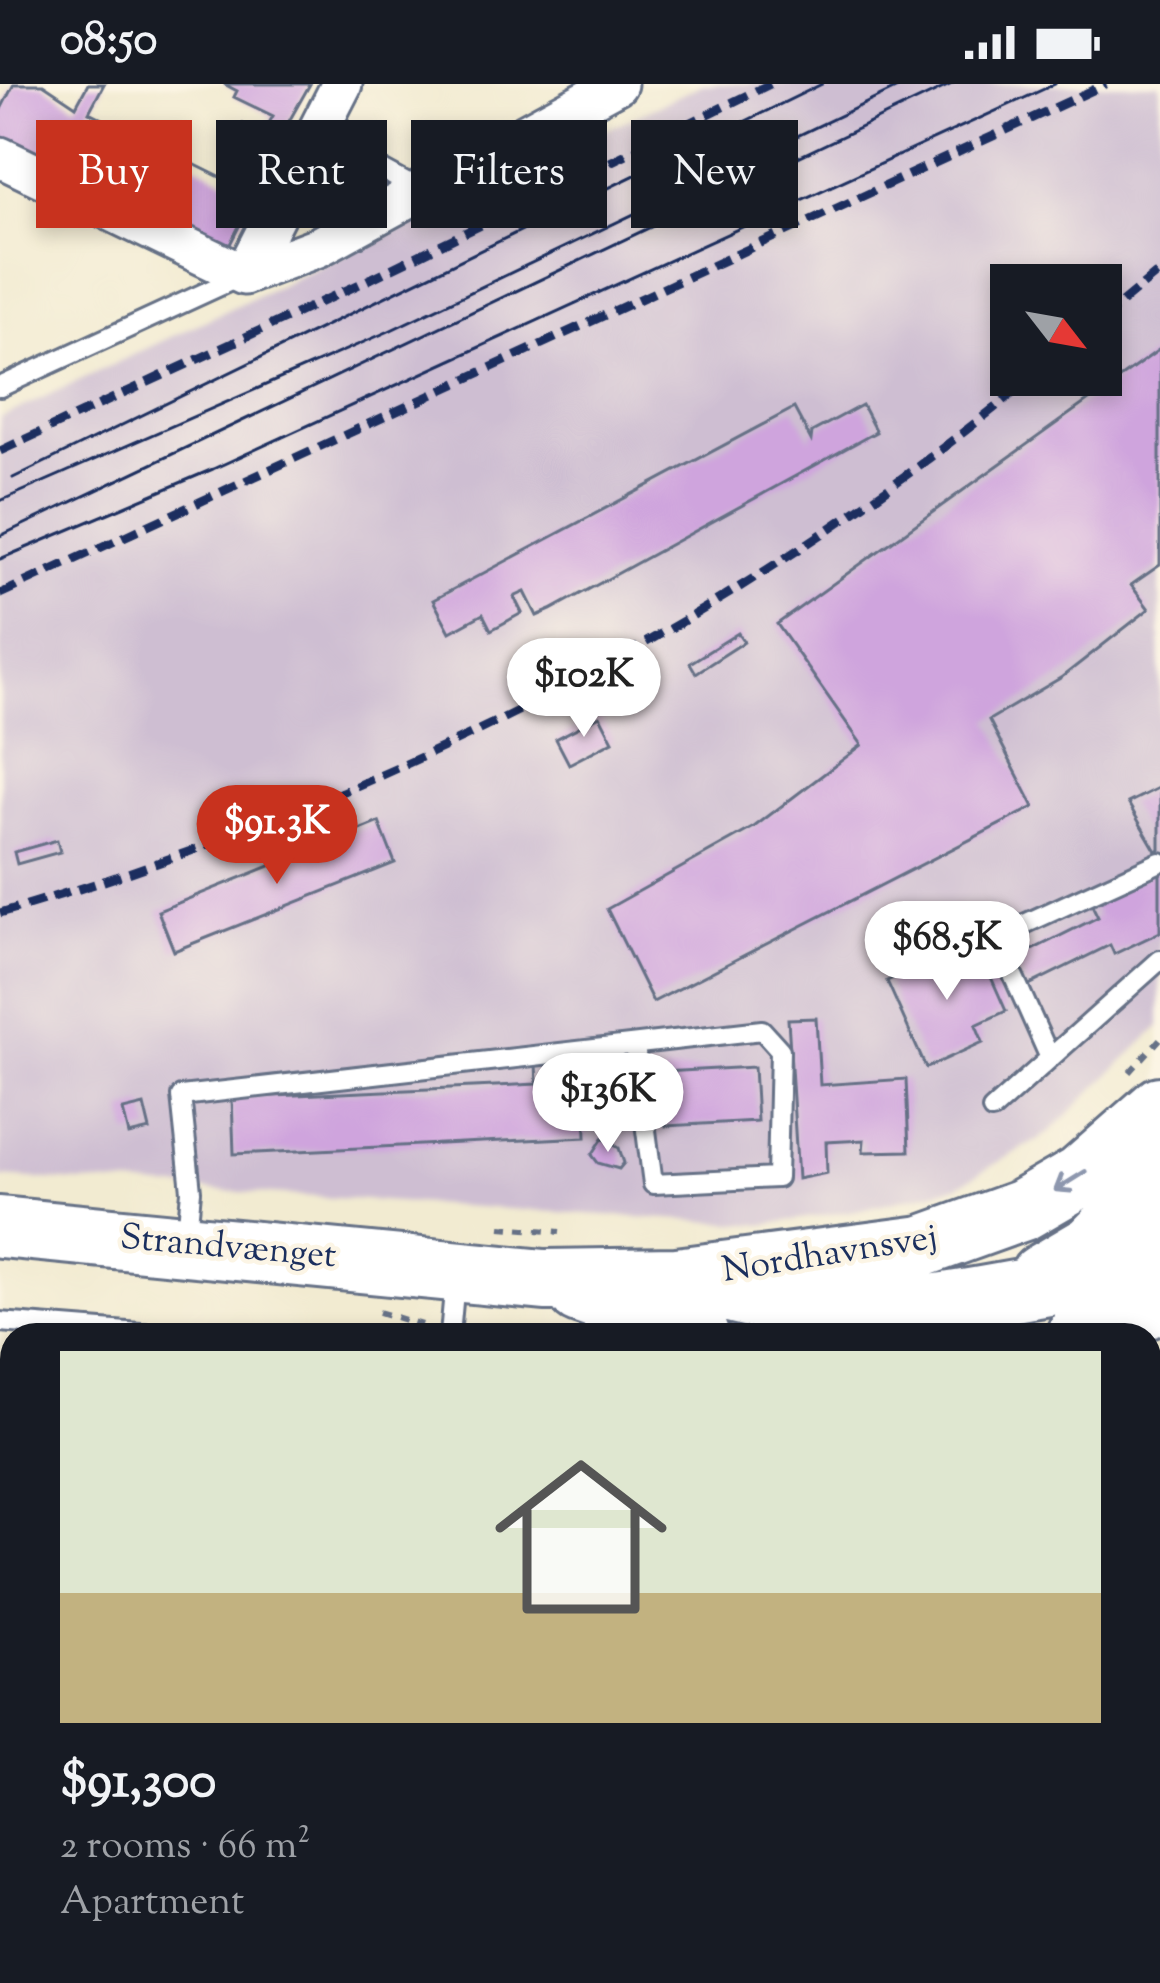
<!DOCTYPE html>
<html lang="en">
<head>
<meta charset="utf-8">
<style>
  body { margin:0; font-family:"Sorts Mill Goudy",serif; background:#242831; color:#f1f3f6; height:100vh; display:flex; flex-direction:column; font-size:45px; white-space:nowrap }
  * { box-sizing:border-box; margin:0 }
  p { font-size:39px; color:#9ea1a6 }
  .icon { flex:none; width:66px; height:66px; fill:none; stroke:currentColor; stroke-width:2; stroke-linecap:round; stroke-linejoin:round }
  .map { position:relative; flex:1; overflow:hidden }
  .details { position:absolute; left:0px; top:1239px; width:1161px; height:660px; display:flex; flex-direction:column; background:#171b24; border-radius:36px 36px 0 0; box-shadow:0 6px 18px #0003 }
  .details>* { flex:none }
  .banner { position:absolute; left:36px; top:36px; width:1089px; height:108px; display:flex; gap:24px }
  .needle { width:78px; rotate:121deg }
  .tools { position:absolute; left:990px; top:180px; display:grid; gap:24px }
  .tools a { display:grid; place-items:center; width:132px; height:132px; border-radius:0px; background:#171b24; box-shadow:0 6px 18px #0003; font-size:60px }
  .price { position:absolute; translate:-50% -102px; padding:0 27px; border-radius:42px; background:#fff; color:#222; font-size:39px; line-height:78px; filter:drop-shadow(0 3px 6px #0008) }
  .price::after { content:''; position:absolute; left:50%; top:72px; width:36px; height:27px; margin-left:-18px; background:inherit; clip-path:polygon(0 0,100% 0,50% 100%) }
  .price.selected { background:#c8321e; color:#fff }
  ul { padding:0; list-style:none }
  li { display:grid; align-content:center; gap:24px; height:636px; padding:0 60px }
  li span { display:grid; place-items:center; height:372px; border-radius:0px; color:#555 }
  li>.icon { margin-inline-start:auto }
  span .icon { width:216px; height:216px; fill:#fffc; stroke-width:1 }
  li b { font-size:51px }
  .pill { padding:0 42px; border-radius:0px; background:#171b24; box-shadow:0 6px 18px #0003; font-size:42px; line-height:108px }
  .pill.selected { background:#c8321e; color:#fff }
  .status { display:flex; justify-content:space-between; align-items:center; height:84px; padding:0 60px; background:#171b24; direction:ltr }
  .status svg { height:33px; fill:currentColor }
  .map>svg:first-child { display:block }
  .industrial { fill:#cebed2; fill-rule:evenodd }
  .water { fill:#64bfe2; stroke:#4077a0; stroke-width:3 }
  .building { fill:#cfa4dd }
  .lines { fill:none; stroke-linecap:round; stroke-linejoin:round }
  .lane-casing { stroke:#667186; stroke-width:24 }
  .street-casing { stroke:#667186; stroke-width:45 }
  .secondary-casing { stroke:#667186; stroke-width:60 }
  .primary-casing { stroke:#667186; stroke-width:66 }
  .path { stroke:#667186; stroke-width:6; stroke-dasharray:9 9; stroke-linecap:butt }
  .lane { stroke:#fff; stroke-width:18 }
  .street { stroke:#fff; stroke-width:39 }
  .secondary { stroke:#fff; stroke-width:54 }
  .primary { stroke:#fff; stroke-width:60 }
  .tram { stroke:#1b2f5e; stroke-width:3 }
  .rail { stroke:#1b2f5e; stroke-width:9; stroke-dasharray:18 9; stroke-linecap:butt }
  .oneway { stroke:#8d97ae }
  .labels { text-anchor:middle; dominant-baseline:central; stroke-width:9; stroke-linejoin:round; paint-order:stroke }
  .street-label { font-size:36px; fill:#1b2f5e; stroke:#fcf5e5 }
</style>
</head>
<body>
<div class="status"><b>08:50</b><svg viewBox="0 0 49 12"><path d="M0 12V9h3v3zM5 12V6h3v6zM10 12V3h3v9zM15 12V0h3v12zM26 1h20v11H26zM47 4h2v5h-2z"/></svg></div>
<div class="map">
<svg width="1160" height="1899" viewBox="0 0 1160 1899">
  <rect width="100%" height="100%" fill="#fcf5e5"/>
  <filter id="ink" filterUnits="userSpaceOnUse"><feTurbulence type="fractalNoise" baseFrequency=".00833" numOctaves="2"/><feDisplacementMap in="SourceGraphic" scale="24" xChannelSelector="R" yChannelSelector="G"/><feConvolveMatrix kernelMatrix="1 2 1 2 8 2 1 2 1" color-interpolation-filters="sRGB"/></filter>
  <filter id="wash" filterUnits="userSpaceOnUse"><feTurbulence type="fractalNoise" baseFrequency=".004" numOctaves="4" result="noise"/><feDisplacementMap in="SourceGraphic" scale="48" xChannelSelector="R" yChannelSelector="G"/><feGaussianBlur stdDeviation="2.7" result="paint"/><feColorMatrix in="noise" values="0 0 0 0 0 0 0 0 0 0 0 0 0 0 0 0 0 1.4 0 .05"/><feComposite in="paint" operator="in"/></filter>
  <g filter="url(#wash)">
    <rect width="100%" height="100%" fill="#f2ebd1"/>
    <path class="industrial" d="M 703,0 L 1160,0 L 1160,942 L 1049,1049 L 957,1102 L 858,1126 L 763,1141 L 0,1093 L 0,334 ZM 1011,201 L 1101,201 L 1101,291 L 1011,291 Z"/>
    <path class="water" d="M 0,1640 L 12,1640 L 12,1887 L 712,1887 L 707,1899 L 0,1899 Z"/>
    <g id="blocks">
      <path class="building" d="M 14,0 L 43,0 L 76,22 L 88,0 L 104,0 L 89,28 L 238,102 L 248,77 L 230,67 L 243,40 L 263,50 L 273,32 L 234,13 L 237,7 L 224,0 L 310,0 L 249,108 L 255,111 L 225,170 L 30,66 L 26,73 L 0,59 L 0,27 Z
        M 1160,265 L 1160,481 L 1131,501 L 1149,525 L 1062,593 L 989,636 L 1034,723 L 653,918 L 607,825 L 754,743 L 862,661 L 777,540 Z
        M 862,321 L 876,348 L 551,526 L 537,532 L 525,508 L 514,513 L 522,529 L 491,546 L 483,530 L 450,548 L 433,516 L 794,324 L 811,356 L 812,348 Z
        M 738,549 L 744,558 L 696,589 L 690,579 Z
        M 600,632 L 613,657 L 569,680 L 556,655 Z
        M 1160,703 L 1160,765 L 1156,767 L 1128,719 Z
        M 379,738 L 395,779 L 174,867 L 158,827 Z
        M 57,756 L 60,768 L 17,780 L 14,768 Z
        M 1160,785 L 1160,848 L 1114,870 L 1110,861 L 1027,902 L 1014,875 L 1098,833 L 1091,819 Z
        M 975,857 L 1006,927 L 976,941 L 983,958 L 926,984 L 887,897 Z
        M 816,934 L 820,1001 L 906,995 L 909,1067 L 863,1068 L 864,1056 L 826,1058 L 827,1089 L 798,1095 L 788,935 Z
        M 568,978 L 569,996 L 584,995 L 586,1053 L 234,1070 L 232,1014 L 537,1000 L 536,980 Z
        M 754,983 L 757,1037 L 666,1042 L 663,988 Z
        M 144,1021 L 150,1046 L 129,1051 L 123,1026 Z
        M 603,1054 L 619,1064 L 624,1079 L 619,1085 L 598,1079 L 592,1071 Z
        M 0,1382 L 12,1383 L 12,1527 L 0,1527 Z"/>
    </g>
  </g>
  <g filter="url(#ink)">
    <use href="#blocks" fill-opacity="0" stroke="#667186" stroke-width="3"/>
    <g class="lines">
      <g class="lane-casing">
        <path id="lane" d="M 316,50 L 421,107
          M 0,303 L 239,193
          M 1050,974 L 996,853 L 1160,778
          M 992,1026 L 1160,876
          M 187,1150 L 191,1107 L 181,1012 L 762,946 L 780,966 L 777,1094 L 653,1100 L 635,962
          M 0,1238 L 166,1251
          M 450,1251 L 455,1196
          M 0,1352 L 12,1352
          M 1149,1753 L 1160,1719
          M 1103,1899 L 1106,1887"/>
      </g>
      <g class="street-casing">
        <path id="street" d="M 0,73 L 244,191
          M 244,191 L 318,163 L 617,0
          M 244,191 L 342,0"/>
      </g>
      <g class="secondary-casing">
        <path id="secondary" d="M 1137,1229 L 1142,1190 L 1160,1139
          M 1149,1321 L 1160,1343"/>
      </g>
      <g class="primary-casing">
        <path id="primary" d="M 0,1143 L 545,1196 L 677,1194 L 923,1162 L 1023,1126 L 1080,1093 L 1160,1023
          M 1041,1191 L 1092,1161 L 1160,1092
          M 706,1202 C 767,1218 824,1232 887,1226 C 979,1219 1067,1190 1160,1191
          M 579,1209 L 698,1251
          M 1077,1251 L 1160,1219"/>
      </g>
      <path class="path" d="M 1130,988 L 1160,955
        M 501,1143 L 560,1148
        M 379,1228 L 429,1243
        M 1149,1408 L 1160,1414
        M 1149,1425 L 1160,1432
        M 0,1538 L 12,1539
        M 1149,1677 L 1160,1644
        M 1149,1836 L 1160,1801"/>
      <use href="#lane" class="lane"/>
      <use href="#street" class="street"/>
      <use href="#secondary" class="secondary"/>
      <use href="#primary" class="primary"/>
      <path class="tram" d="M 13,394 L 822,0
        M 0,417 L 387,248 L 906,0
        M 0,452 L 952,0
        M 0,475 L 213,385 L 1055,0"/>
      <path class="rail" d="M 1101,236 L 1160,187
        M 0,367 L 364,198 L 770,0
        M 0,510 L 1106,0
        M 0,829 C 376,720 733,541 1035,291"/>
    </g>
    <defs><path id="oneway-shaft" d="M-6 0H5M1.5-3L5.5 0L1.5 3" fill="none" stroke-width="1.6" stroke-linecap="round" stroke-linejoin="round" transform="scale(3)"/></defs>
    <use class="oneway" href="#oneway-shaft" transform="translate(1070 1097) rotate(148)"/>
  </g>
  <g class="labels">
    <g class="street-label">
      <text transform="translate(228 1164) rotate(5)">Strandvænget</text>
      <text transform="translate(830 1171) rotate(-9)">Nordhavnsvej</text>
    </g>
  </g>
</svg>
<div class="tools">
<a><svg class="needle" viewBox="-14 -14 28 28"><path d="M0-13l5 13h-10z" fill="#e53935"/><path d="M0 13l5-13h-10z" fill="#9ea1a6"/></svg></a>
</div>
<b class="price" style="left:584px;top:656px">$102K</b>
<b class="price selected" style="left:277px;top:803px">$91.3K</b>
<b class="price" style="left:947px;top:919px">$68.5K</b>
<b class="price" style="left:608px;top:1071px">$136K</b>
<div class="banner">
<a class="pill selected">Buy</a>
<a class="pill">Rent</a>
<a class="pill">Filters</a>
<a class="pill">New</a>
</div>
<section class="details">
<ul>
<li><span style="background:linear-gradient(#dfe7d0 65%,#c2b280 0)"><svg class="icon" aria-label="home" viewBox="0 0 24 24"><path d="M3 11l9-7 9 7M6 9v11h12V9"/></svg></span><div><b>$91,300</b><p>2 rooms · 66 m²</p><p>Apartment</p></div></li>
</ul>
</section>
</div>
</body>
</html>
